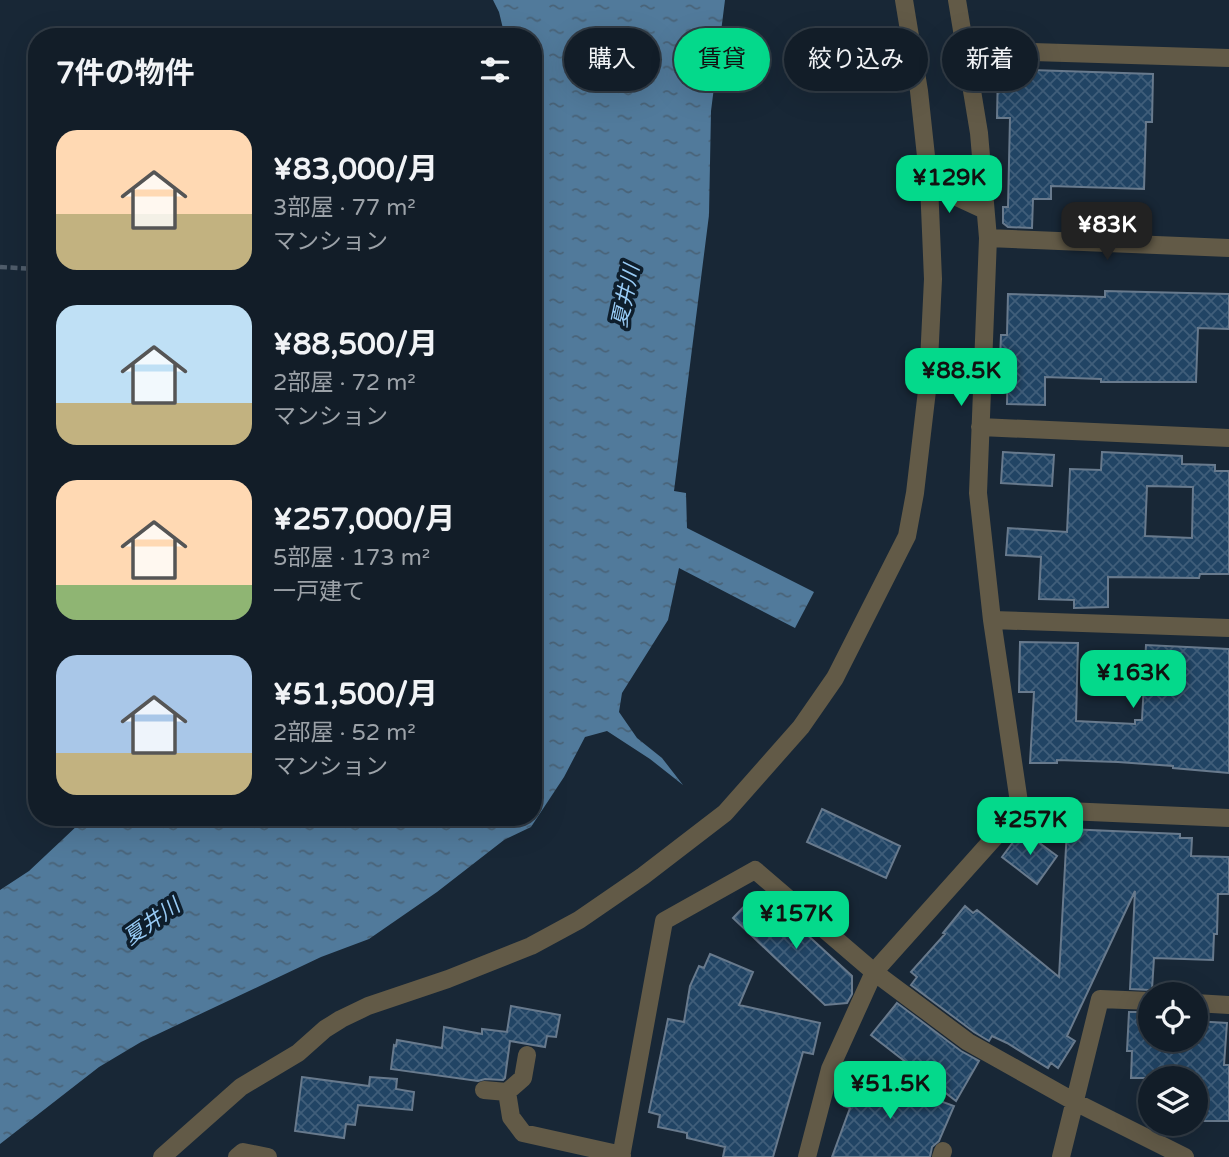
<!DOCTYPE html>
<html lang="ja">
<head>
<meta charset="utf-8">
<style>
  body { margin:0; font-family:"Varela Round","Noto Sans JP",sans-serif; background:#1f2a34; color:#f1f3f6; height:100vh; display:flex; flex-direction:column; font-size:26px; white-space:nowrap }
  * { box-sizing:border-box; margin:0 }
  p { font-size:23px; color:#9ca2a8 }
  .icon { flex:none; width:38px; height:38px; fill:none; stroke:currentColor; stroke-width:2; stroke-linecap:round; stroke-linejoin:round }
  .map { position:relative; flex:1; overflow:hidden }
  .panel { position:absolute; left:28px; top:28px; width:514px; height:798px; display:flex; flex-direction:column; background:#121d28; border-radius:28px; box-shadow:0 7px 28px #0002,0 0 0 2px #313b45 }
  .panel>* { flex:none }
  .hud { position:absolute; left:564px; top:28px; width:560px; height:63px; display:flex; gap:14px }
  .fabs { position:absolute; left:1138px; top:982px; display:grid; gap:14px }
  .fabs a { display:grid; place-items:center; width:70px; height:70px; border-radius:50%; background:#121d28; box-shadow:0 7px 28px #0002,0 0 0 2px #313b45; font-size:35px }
  .price { position:absolute; translate:-50% -60px; padding:0 16px; border-radius:14px; background:#04d98b; color:#111; font-size:23px; line-height:46px; filter:drop-shadow(0 2px 4px #0008) }
  .price::after { content:''; position:absolute; left:50%; top:42px; width:21px; height:16px; margin-left:-10px; background:inherit; clip-path:polygon(0 0,100% 0,50% 100%) }
  .price.active { background:#222; color:#fff }
  ul { padding:0; list-style:none }
  li { display:flex; align-items:center; gap:21px; height:175px; padding:0 28px }
  li span { display:grid; place-items:center; flex:none; width:196px; height:140px; border-radius:21px; color:#555 }
  li>.icon { margin-inline-start:auto }
  span .icon { width:84px; height:84px; fill:#fffc; stroke-width:1 }
  li b { font-size:30px }
  h2 { display:flex; justify-content:space-between; align-items:center; height:84px; padding:0 28px; font-size:30px }
  .tag { padding:0 24px; border-radius:32px; background:#121d28; box-shadow:0 7px 28px #0002,0 0 0 2px #313b45; font-size:24px; line-height:63px }
  .tag.active { background:#04d98b; color:#111 }
  .map>svg:first-child { display:block }
  .water { fill:url(#water-ripples) }
  .building { fill:url(#building-cross-hatch); stroke:#687a8d; stroke-width:2; fill-rule:evenodd }
  .lines { fill:none; stroke-linecap:round; stroke-linejoin:round }
  .path { stroke:#4f5c6a; stroke-width:4.5; stroke-dasharray:7 3.5; stroke-linecap:butt }
  .street { stroke:#625a47; stroke-width:18 }
  .labels { text-anchor:middle; dominant-baseline:central; stroke-width:7; stroke-linejoin:round; paint-order:stroke }
  .water-label { font-size:21px; font-style:italic; fill:#98cbf5; stroke:#0e1e2c }
</style>
</head>
<body>
<div class="map">
<svg width="1229" height="1157" viewBox="0 0 1229 1157">
  <defs>
    <pattern id="water-ripples" width="26" height="14" patternUnits="userSpaceOnUse" patternTransform="scale(1.75)"><rect width="26" height="14" fill="#517a9b"/><path d="M2 4q2-2 4 0t4 0M15 11q2-2 4 0t4 0" fill="none" stroke="#496378"/></pattern>
    <pattern id="building-cross-hatch" width="8" height="8" patternUnits="userSpaceOnUse" patternTransform="scale(1.75)"><rect width="8" height="8" fill="#214464"/><path d="M0 0l8 8M0 8l8-8" fill="none" stroke="#405e7a"/></pattern>
  </defs>
  <rect width="100%" height="100%" fill="#182736"/>
  <path class="water" d="M 493,0 L 725,0 L 711,111 L 709,215 L 674,491 L 686,493 L 687,528 L 814,592 L 795,628 L 679,568 L 668,620 L 622,693 L 619,712 L 637,738 L 662,758 L 683,785 L 650,759 L 607,731 L 585,737 L 564,777 L 531,827 L 504,840 L 437,892 L 369,939 L 321,957 L 141,1042 L 99,1067 L 0,1144 L 0,890 L 29,871 L 79,824 L 94,817 L 534,817 L 534,37 L 505,37 L 499,12 Z"/>
  <path class="building" d="M 998,69 L 1153,74 L 1152,122 L 1146,122 L 1144,189 L 1051,186 L 1051,199 L 1033,199 L 1032,228 L 1008,227 L 1003,223 L 1003,207 L 1008,207 L 1010,118 L 997,118 Z
    M 1105,291 L 1229,294 L 1229,329 L 1198,328 L 1196,382 L 1101,382 L 1101,379 L 1045,377 L 1045,405 L 1007,404 L 1008,359 L 1000,359 L 1001,335 L 1007,335 L 1008,294 L 1105,297 Z
    M 1003,452 L 1054,455 L 1052,486 L 1001,483 Z
    M 1102,452 L 1182,456 L 1182,464 L 1215,465 L 1215,471 L 1229,471 L 1229,574 L 1200,574 L 1199,578 L 1108,577 L 1108,607 L 1074,608 L 1074,600 L 1039,599 L 1041,557 L 1006,555 L 1008,528 L 1067,532 L 1070,469 L 1101,470 ZM 1147,486 L 1193,487 L 1192,538 L 1145,536 Z
    M 1020,642 L 1078,643 L 1076,721 L 1135,724 L 1135,720 L 1142,720 L 1146,645 L 1229,649 L 1229,773 L 1173,768 L 1173,766 L 1118,762 L 1057,760 L 1057,763 L 1030,763 L 1034,692 L 1019,692 Z
    M 822,809 L 900,846 L 886,878 L 807,842 Z
    M 1067,829 L 1180,834 L 1180,838 L 1192,838 L 1191,856 L 1229,857 L 1229,894 L 1218,894 L 1217,934 L 1214,934 L 1213,960 L 1154,958 L 1152,989 L 1150,990 L 1130,989 L 1135,891 L 1067,1036 L 1075,1041 L 1058,1068 L 1051,1063 L 1048,1068 L 1007,1043 L 992,1036 L 989,1041 L 974,1032 L 911,985 L 917,977 L 911,972 L 945,934 L 943,933 L 965,906 L 973,913 L 977,910 L 1059,977 Z
    M 1022,830 L 1057,856 L 1037,884 L 1002,857 Z
    M 756,894 L 763,901 L 766,897 L 852,976 L 852,994 L 847,1003 L 825,1005 L 733,918 Z
    M 710,954 L 753,972 L 739,1005 L 820,1023 L 813,1054 L 803,1052 L 773,1157 L 723,1157 L 725,1147 L 687,1138 L 687,1133 L 658,1127 L 660,1115 L 649,1112 L 668,1019 L 684,1022 L 690,986 L 699,966 L 704,968 Z
    M 897,1003 L 961,1051 L 979,1061 L 956,1101 L 871,1035 Z
    M 511,1006 L 560,1015 L 556,1037 L 547,1036 L 545,1047 L 510,1041 L 505,1078 L 503,1080 L 485,1079 L 478,1081 L 391,1069 L 394,1045 L 396,1046 L 397,1040 L 442,1048 L 444,1027 L 482,1034 L 482,1029 L 507,1032 Z
    M 1129,1012 L 1150,1012 L 1150,1040 L 1195,1040 L 1195,1021 L 1227,1023 L 1224,1065 L 1229,1065 L 1229,1121 L 1195,1121 L 1195,1078 L 1131,1078 L 1132,1051 L 1127,1051 Z
    M 858,1071 L 954,1106 L 939,1141 L 932,1147 L 930,1157 L 832,1157 L 850,1108 L 844,1106 Z
    M 302,1077 L 369,1086 L 370,1077 L 397,1079 L 396,1089 L 414,1092 L 412,1110 L 358,1105 L 355,1125 L 346,1124 L 344,1138 L 295,1131 Z"/>
  <g class="lines">
    <path class="path" d="M 0,267 L 37,269"/>
    <path class="street" d="M 957,0 L 979,133 L 988,238 L 978,493 L 992,620 L 1020,809
      M 966,50 L 1229,58
      M 929,184 L 985,210
      M 988,238 L 1229,248
      M 980,427 L 1229,438
      M 992,620 L 1229,628
      M 1020,809 L 1229,818
      M 1195,1003 L 1229,1005
      M 484,1090 L 507,1092 L 523,1078 L 527,1055
      M 507,1092 L 511,1117 L 523,1133 L 622,1155
      M 162,1157 L 241,1087 L 298,1053 L 325,1029 L 341,1019 L 368,1006 L 448,979 L 531,946 L 579,920 L 643,876 L 725,813 L 801,727 L 835,678 L 907,536 L 915,493 L 928,382 L 933,279 L 929,184 L 919,91 L 904,0
      M 237,1157 L 243,1152 L 268,1157
      M 621,1157 L 664,921 L 755,870 L 874,972 L 968,1042 L 1075,1102 L 1185,1157
      M 807,1157 L 830,1069 L 874,972 L 1020,809
      M 941,1157 L 943,1151
      M 1061,1157 L 1100,999 L 1150,1001"/>
  </g>
  <g class="labels">
    <g class="water-label">
      <text transform="translate(626 296) rotate(-78)">夏井川</text>
      <text transform="translate(152 922) rotate(-35)">夏井川</text>
    </g>
  </g>
</svg>
<div class="fabs">
<a><svg class="icon" aria-label="locate" viewBox="0 0 24 24"><circle cx="12" cy="12" r="6"/><path d="M12 2v4M12 18v4M2 12h4M18 12h4"/></svg></a>
<a><svg class="icon" aria-label="layers" viewBox="0 0 24 24"><path d="M12 4l9 5-9 5-9-5zM3 14l9 5 9-5"/></svg></a>
</div>
<b class="price" style="left:949px;top:215px">¥129K</b>
<b class="price active" style="left:1107px;top:262px">¥83K</b>
<b class="price" style="left:961px;top:408px">¥88.5K</b>
<b class="price" style="left:1133px;top:710px">¥163K</b>
<b class="price" style="left:1030px;top:857px">¥257K</b>
<b class="price" style="left:796px;top:951px">¥157K</b>
<b class="price" style="left:890px;top:1121px">¥51.5K</b>
<div class="hud">
<a class="tag">購入</a>
<a class="tag active">賃貸</a>
<a class="tag">絞り込み</a>
<a class="tag">新着</a>
</div>
<section class="panel">
<h2>7件の物件<svg class="icon" aria-label="filters" viewBox="0 0 24 24"><path d="M4 7h16M4 17h16"/><circle cx="9" cy="7" r="2"/><circle cx="15" cy="17" r="2"/></svg></h2>
<ul>
<li><span style="background:linear-gradient(#ffd9b3 60%,#c2b280 0)"><svg class="icon" aria-label="home" viewBox="0 0 24 24"><path d="M3 11l9-7 9 7M6 9v11h12V9"/></svg></span><div><b>¥83,000/月</b><p>3部屋 · 77 m²</p><p>マンション</p></div></li>
<li><span style="background:linear-gradient(#bfe0f5 70%,#c2b280 0)"><svg class="icon" aria-label="home" viewBox="0 0 24 24"><path d="M3 11l9-7 9 7M6 9v11h12V9"/></svg></span><div><b>¥88,500/月</b><p>2部屋 · 72 m²</p><p>マンション</p></div></li>
<li><span style="background:linear-gradient(#ffd9b3 75%,#8fb573 0)"><svg class="icon" aria-label="home" viewBox="0 0 24 24"><path d="M3 11l9-7 9 7M6 9v11h12V9"/></svg></span><div><b>¥257,000/月</b><p>5部屋 · 173 m²</p><p>一戸建て</p></div></li>
<li><span style="background:linear-gradient(#a9c7e8 70%,#c2b280 0)"><svg class="icon" aria-label="home" viewBox="0 0 24 24"><path d="M3 11l9-7 9 7M6 9v11h12V9"/></svg></span><div><b>¥51,500/月</b><p>2部屋 · 52 m²</p><p>マンション</p></div></li>
</ul>
</section>
</div>
</body>
</html>
